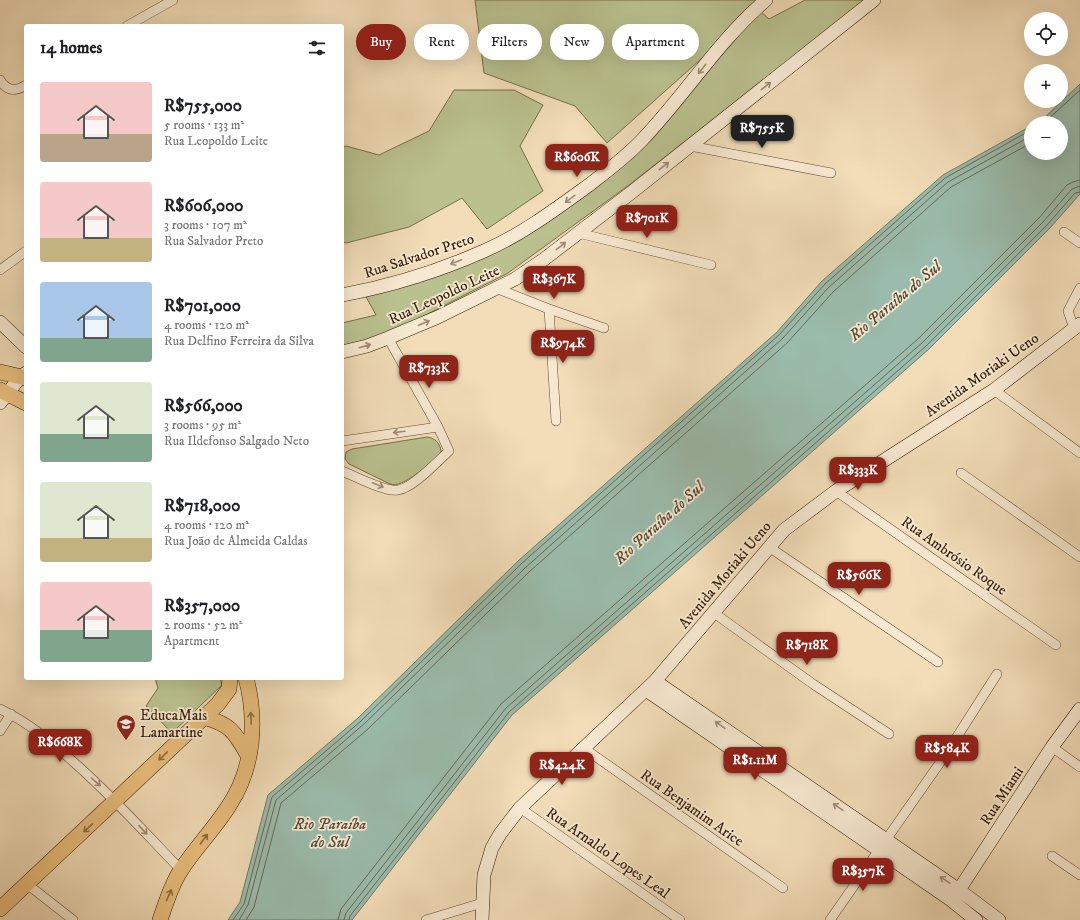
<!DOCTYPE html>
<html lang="en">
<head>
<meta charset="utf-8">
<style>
  body { margin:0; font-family:"IM FELL DW Pica",serif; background:#f2f2f2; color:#202124; height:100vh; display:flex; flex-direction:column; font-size:15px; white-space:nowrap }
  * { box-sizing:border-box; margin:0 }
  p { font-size:13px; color:#757577 }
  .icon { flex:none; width:22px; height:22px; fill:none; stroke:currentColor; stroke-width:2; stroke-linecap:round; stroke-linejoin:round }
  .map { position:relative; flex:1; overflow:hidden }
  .drawer { position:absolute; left:24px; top:24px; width:320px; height:656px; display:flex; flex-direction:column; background:#fff; border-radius:4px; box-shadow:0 4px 16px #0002 }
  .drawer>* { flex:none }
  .hud { position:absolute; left:356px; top:24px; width:380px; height:36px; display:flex; gap:8px }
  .controls { position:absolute; left:1024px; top:12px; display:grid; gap:8px }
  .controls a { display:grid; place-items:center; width:44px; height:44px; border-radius:50%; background:#fff; box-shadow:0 4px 16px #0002; font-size:20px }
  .price { position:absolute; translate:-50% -34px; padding:0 9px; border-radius:8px; background:#8f2418; color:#fff; font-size:13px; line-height:26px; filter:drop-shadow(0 1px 2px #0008) }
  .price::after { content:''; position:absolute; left:50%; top:24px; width:12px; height:9px; margin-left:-6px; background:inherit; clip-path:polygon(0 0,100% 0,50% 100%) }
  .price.on { background:#222; color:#fff }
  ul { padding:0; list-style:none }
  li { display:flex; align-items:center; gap:12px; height:100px; padding:0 16px }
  li span { display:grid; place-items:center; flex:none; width:112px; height:80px; border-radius:4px; color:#555 }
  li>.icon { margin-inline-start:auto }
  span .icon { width:48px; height:48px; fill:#fffc; stroke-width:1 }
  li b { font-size:17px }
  h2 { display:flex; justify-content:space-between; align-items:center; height:48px; padding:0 16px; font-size:17px }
  .pill { padding:0 14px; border-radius:18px; background:#fff; box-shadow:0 4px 16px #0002; font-size:14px; line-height:36px }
  .pill.on { background:#8f2418; color:#fff }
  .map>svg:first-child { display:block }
  .green { fill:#bac18f; stroke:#786d49 }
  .water { fill:#9bbcac; stroke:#727b68 }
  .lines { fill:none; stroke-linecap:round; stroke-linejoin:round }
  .shore { stroke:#686a58; stroke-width:1 }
  .street-casing { stroke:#644a30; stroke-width:10 }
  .secondary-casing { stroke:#351903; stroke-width:14 }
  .primary-casing { stroke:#351903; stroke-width:16 }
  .street { stroke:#f7e9d1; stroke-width:9 }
  .secondary { stroke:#f7e9d1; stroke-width:13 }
  .primary { stroke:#e9be7c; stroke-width:15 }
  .oneway { stroke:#a08b74 }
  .oneway2 { stroke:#8f6c40 }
  .labels { text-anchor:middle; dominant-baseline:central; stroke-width:3.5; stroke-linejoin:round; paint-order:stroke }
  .street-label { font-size:15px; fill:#351903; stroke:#f7e9d1 }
  .poi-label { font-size:15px; fill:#351903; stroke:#f7e9d1; text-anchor:start }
  .water-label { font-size:16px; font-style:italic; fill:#544a36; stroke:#f7e9d1 }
</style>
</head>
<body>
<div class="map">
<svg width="1080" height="920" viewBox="0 0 1080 920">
  <rect width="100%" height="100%" fill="#f2ddb8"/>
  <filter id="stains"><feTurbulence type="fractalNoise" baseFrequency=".005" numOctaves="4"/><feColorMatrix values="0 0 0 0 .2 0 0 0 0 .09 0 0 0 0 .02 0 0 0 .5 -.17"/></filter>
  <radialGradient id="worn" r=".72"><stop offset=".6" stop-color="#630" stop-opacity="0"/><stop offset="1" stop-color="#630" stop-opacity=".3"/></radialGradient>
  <path class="green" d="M 475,0 L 767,0 L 607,143 L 575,106 L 484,73 Z
    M 805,0 L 866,0 L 629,185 L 508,273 L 406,325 L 342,349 L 342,323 L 376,315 L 365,295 L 485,253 L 643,145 L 760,11 L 769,19 Z
    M 454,90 L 514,90 L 543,105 L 520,146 L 543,191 L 487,229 L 462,198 L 409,227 L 346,243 L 342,242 L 342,147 L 346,146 L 379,155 L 429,131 Z
    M 427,437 C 435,438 440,443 441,451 L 440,455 C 429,463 403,489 390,484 L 349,464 L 345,459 L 346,452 L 352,449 Z
    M 155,678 L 220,678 L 222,685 L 172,733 L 146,706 L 158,688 Z"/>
  <path class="water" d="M 1080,84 L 1080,194 L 1050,228 L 929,349 L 512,715 L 352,920 L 228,920 L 240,902 L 268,795 L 358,718 L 518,561 L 777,332 L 822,281 L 943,175 L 1031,126 L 1031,153 L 1061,153 L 1061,123 L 1036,123 L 1042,120 Z"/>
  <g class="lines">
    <path class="shore" d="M 1044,123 L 1080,90
      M 233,920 L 244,904 L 272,797 L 361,721 L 521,564 L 779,335 L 825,284 L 945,178 L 1031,130
      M 239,920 L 248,905 L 276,800 L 364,724 L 525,568 L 783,338 L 828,288 L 948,182 L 1031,136
      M 246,920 L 254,907 L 281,803 L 368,729 L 529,572 L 787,343 L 833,292 L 951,187 L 1031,143
      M 338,920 L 341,909 L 501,704 L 919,338 L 1039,218 L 1067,185 L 1073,182 L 1080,180
      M 344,920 L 346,913 L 506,708 L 923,342 L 1043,222 L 1072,189 L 1080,186
      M 349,920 L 350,916 L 509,712 L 926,346 L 1047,225 L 1075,193 L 1080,192"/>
    <g class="street-casing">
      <path id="street" d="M 127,26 L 173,0
        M 0,80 C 7,91 15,92 26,85
        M 690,146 L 831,173
        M 1064,232 L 1080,243
        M 578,233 L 711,265
        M 0,270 L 26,251
        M 498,289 L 549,309 L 604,328
        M 549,309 L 556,421
        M 1074,328 L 1068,311 L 1080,288
        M 994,390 L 1080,453
        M 342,441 L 438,427
        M 342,471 C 355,476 384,492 398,490 C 412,489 438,461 449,451 L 438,427 L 388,338
        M 961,473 L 1080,557
        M 836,491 L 1056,645
        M 769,547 L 938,662
        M 714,613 L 813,684 L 889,734
        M 0,709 C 30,723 54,744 78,766 C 115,799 147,835 181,870
        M 0,731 L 11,714
        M 1052,747 L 1080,767
        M 585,749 L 783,888
        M 520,808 L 680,920
        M 1052,856 L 1080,875
        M 27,884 L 73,920
        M 426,920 L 482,903
        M 830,920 L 946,754 L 997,674"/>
    </g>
    <g class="secondary-casing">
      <path id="secondary" d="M 342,295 C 390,286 439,271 484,251 C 521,235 556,209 589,185 C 607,171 626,157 642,140 C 685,95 718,41 766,0
        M 0,322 L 26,347
        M 342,352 L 367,346 L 388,338 L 438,317 L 515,279 L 543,260 L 632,192 L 874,0
        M 0,403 L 21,376 L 26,373
        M 655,681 L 959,890 L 999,920
        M 646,690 L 951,900 L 976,920
        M 955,896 L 1052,747 L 1080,709
        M 482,920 L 484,875 L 492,848 L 500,834 L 520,808 L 655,681 L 784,530 L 836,491 L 994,390 L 1080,324"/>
    </g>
    <g class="primary-casing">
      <path id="primary" d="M 0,372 L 26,378
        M 0,390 L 26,403
        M 204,717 C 232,725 235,733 249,757
        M 0,909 L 218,704 L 229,689 L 230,678
        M 160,920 C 166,903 171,885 181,870 C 196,847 216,827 230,804 C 254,767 257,719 246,678"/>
    </g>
    <use href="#street" class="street"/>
    <use href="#secondary" class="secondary"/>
    <use href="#primary" class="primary"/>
  </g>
  <defs><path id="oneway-shaft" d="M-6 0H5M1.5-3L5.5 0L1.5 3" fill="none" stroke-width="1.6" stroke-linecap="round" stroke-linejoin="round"/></defs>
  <g class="oneway">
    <use href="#oneway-shaft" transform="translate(702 69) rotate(129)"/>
    <use href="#oneway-shaft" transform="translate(766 86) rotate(-38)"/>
    <use href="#oneway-shaft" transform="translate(664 166) rotate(-38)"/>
    <use href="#oneway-shaft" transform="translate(570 199) rotate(144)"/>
    <use href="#oneway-shaft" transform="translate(561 246) rotate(-38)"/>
    <use href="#oneway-shaft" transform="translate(456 262) rotate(159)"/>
    <use href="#oneway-shaft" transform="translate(424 323) rotate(-23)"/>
    <use href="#oneway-shaft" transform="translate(365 346) rotate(-16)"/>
    <use href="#oneway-shaft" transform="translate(399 432) rotate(173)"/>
    <use href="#oneway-shaft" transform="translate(378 485) rotate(22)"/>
    <use href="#oneway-shaft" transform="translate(720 725) rotate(-145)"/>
    <use href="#oneway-shaft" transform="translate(96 782) rotate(42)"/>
    <use href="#oneway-shaft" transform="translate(838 807) rotate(-145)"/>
    <use href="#oneway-shaft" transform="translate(143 830) rotate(47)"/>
    <use href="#oneway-shaft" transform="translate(945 880) rotate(-146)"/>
  </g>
  <g class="oneway2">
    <use href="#oneway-shaft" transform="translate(251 718) rotate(-92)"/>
    <use href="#oneway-shaft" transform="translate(163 756) rotate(136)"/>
    <use href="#oneway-shaft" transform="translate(88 828) rotate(137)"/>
    <use href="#oneway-shaft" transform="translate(204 839) rotate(-53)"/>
    <use href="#oneway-shaft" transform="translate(169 895) rotate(-66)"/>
  </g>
  <defs>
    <g id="school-pin" transform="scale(1)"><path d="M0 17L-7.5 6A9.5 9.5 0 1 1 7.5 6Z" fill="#8f2418" stroke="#f7e9d1"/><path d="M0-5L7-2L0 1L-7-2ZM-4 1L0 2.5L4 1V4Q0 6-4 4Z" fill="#fff"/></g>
  </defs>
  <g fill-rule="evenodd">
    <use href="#school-pin" x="126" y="724"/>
  </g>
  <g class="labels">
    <g class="street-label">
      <text transform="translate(419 256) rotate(-18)">Rua Salvador Preto</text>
      <text transform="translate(444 295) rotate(-25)">Rua Leopoldo Leite</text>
      <text transform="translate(982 375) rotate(-35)">Avenida Moriaki Ueno</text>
      <text transform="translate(954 556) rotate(35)">Rua Ambrósio Roque</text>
      <text transform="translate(725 575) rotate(-50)">Avenida Moriaki Ueno</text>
      <text transform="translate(1002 796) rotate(-57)">Rua Miami</text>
      <text transform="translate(692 808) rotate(35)">Rua Benjamim Arice</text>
      <text transform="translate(608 853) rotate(35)">Rua Arnaldo Lopes Leal</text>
    </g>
    <g class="poi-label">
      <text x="140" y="715">EducaMais<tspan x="140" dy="17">Lamartine</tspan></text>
    </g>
    <g class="water-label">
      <text transform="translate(895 301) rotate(-40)">Rio Paraíba do Sul</text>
      <text transform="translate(659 523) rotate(-42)">Rio Paraíba do Sul</text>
      <text x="330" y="824">Rio Paraíba<tspan x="330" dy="18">do Sul</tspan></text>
    </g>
  </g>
  <rect width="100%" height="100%" filter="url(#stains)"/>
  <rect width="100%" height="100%" fill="url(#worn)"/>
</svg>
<div class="controls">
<a><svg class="icon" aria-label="locate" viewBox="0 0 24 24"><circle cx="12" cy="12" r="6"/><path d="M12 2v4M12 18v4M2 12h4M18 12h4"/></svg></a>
<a>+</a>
<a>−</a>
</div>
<b class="price on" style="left:762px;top:149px">R$755K</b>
<b class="price" style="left:577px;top:178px">R$606K</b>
<b class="price" style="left:647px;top:239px">R$701K</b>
<b class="price" style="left:554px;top:300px">R$367K</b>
<b class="price" style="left:563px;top:364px">R$974K</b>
<b class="price" style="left:429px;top:389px">R$733K</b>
<b class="price" style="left:858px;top:491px">R$333K</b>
<b class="price" style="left:859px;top:596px">R$566K</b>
<b class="price" style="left:807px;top:666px">R$718K</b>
<b class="price" style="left:60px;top:763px">R$668K</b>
<b class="price" style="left:947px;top:769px">R$584K</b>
<b class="price" style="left:755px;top:781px">R$1.11M</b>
<b class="price" style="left:562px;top:786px">R$424K</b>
<b class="price" style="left:863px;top:892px">R$357K</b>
<div class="hud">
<a class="pill on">Buy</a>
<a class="pill">Rent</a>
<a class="pill">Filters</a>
<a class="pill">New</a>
<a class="pill">Apartment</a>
</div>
<section class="drawer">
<h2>14 homes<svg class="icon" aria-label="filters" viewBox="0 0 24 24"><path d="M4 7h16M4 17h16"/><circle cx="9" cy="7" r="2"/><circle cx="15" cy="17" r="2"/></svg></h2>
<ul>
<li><span style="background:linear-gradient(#f6c9c9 65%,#b9a48a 0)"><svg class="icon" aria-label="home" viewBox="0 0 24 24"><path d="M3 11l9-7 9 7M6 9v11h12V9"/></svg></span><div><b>R$755,000</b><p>5 rooms · 133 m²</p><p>Rua Leopoldo Leite</p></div></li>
<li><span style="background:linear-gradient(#f6c9c9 70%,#c2b280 0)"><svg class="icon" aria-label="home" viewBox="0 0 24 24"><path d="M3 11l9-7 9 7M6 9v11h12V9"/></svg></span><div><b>R$606,000</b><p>3 rooms · 107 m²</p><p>Rua Salvador Preto</p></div></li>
<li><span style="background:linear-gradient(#a9c7e8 70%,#7fa58c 0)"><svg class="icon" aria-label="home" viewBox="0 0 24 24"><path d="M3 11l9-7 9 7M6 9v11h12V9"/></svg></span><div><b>R$701,000</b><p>4 rooms · 120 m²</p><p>Rua Delfino Ferreira da Silva</p></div></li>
<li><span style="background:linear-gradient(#dfe7d0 65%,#7fa58c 0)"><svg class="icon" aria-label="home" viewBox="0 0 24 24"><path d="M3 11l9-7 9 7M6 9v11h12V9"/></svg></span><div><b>R$566,000</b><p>3 rooms · 95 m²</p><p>Rua Ildefonso Salgado Neto</p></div></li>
<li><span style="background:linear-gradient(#dfe7d0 70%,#c2b280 0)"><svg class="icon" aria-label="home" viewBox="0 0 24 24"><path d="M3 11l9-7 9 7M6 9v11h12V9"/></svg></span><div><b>R$718,000</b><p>4 rooms · 120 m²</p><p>Rua João de Almeida Caldas</p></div></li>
<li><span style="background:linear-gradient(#f6c9c9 60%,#7fa58c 0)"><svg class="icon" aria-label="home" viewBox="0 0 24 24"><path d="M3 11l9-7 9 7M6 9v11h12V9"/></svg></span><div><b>R$357,000</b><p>2 rooms · 52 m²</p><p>Apartment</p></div></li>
</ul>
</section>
</div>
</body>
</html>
